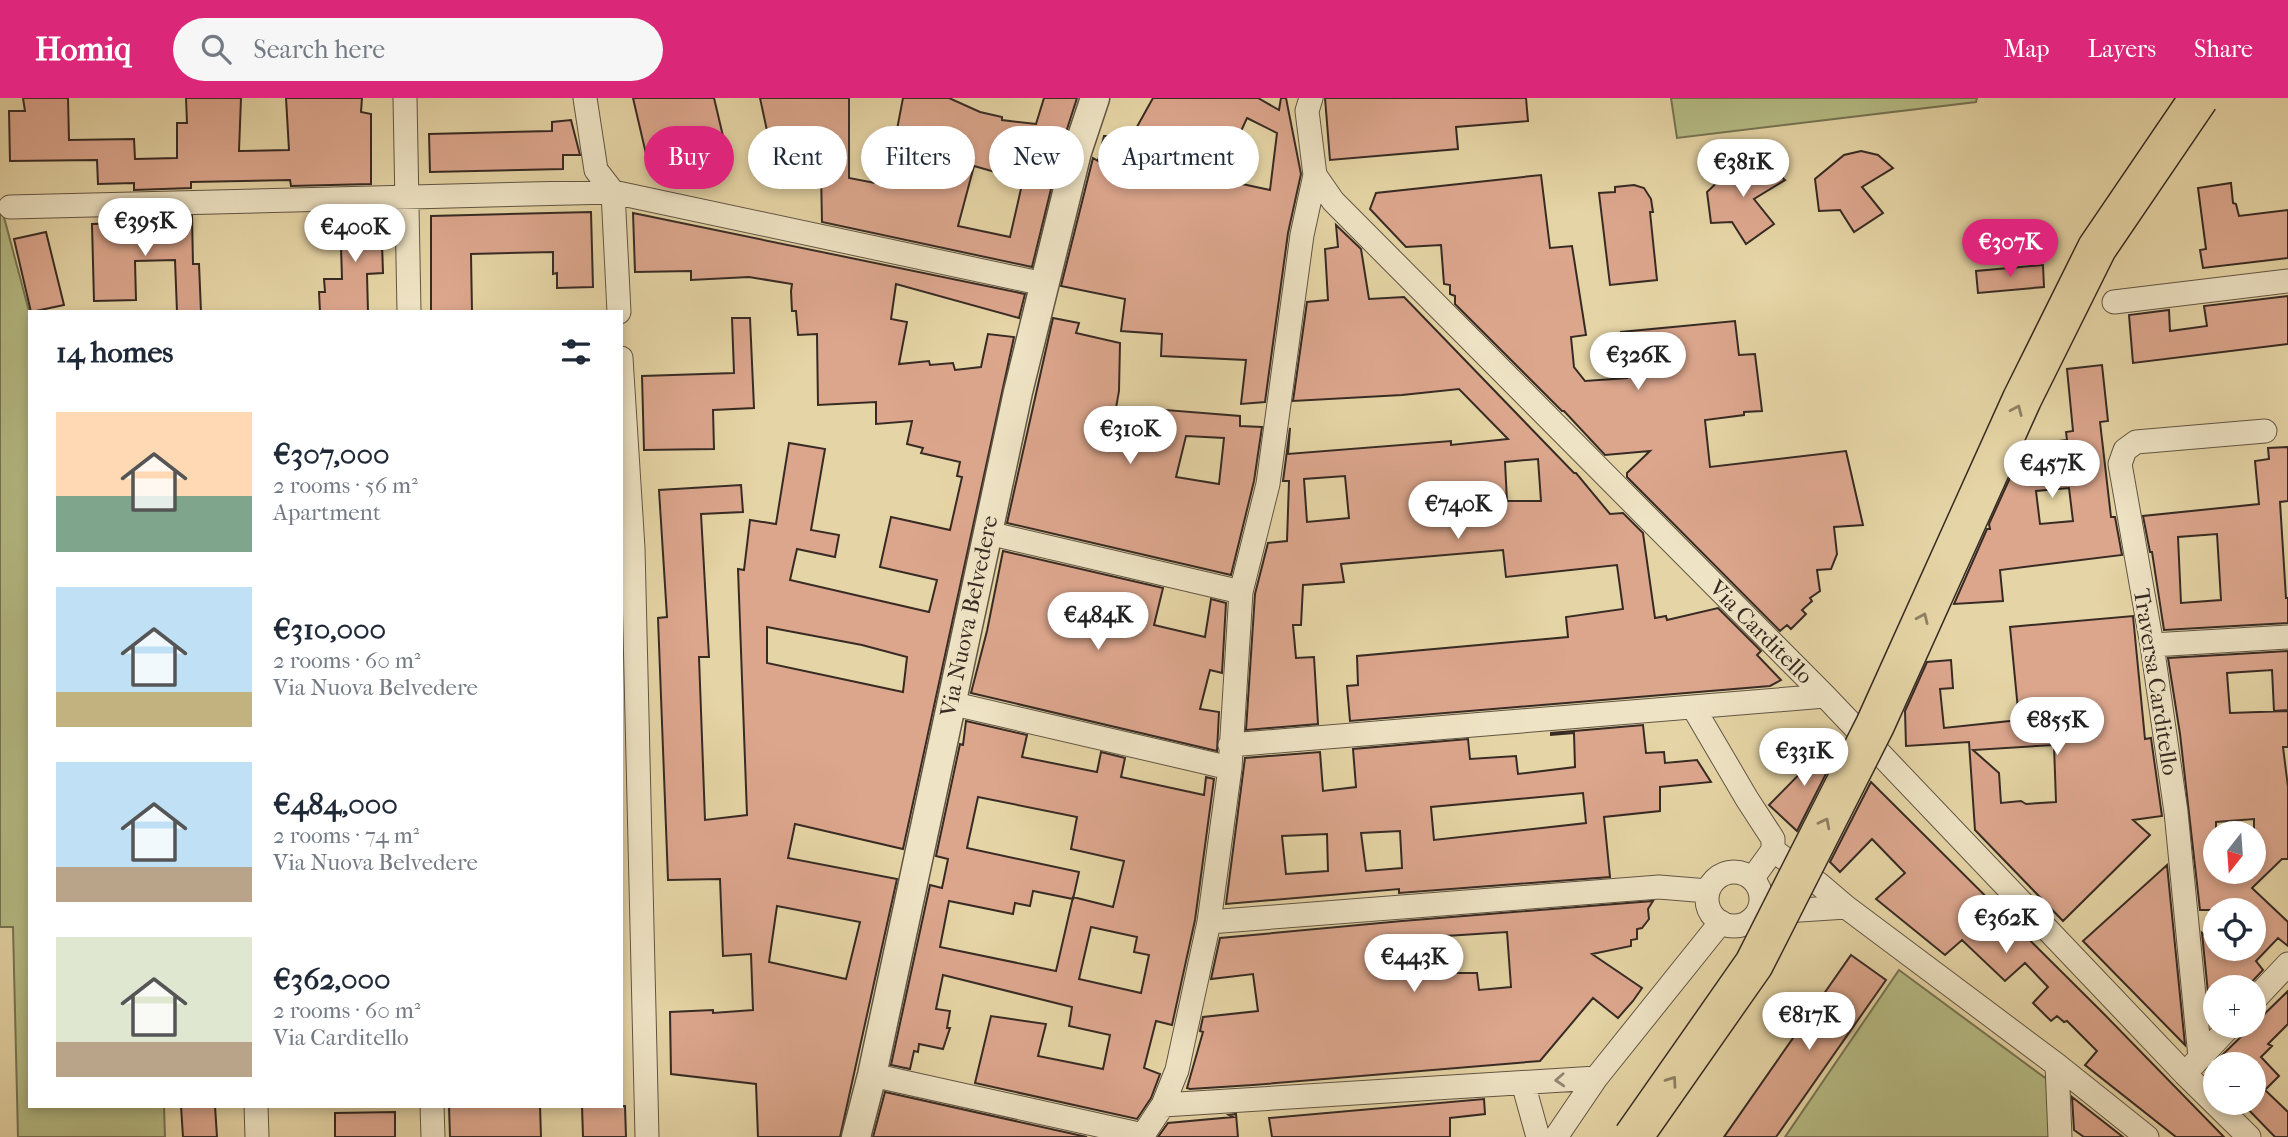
<!DOCTYPE html>
<html lang="en">
<head>
<meta charset="utf-8">
<style>
  body { margin:0; font-family:"IM FELL French Canon",serif; background:#f6f6f7; color:#1f2937; height:100vh; display:flex; flex-direction:column; font-size:26px; white-space:nowrap }
  * { box-sizing:border-box; margin:0 }
  p { font-size:23px; color:#747a83 }
  .icon { flex:none; width:38px; height:38px; fill:none; stroke:currentColor; stroke-width:2; stroke-linecap:round; stroke-linejoin:round }
  .map { position:relative; flex:1; overflow:hidden }
  .side { position:absolute; left:28px; top:212px; width:595px; height:798px; display:flex; flex-direction:column; background:#fff; border-radius:0px; box-shadow:0 4px 10px #0003 }
  .side>* { flex:none }
  .guide { position:absolute; left:644px; top:28px; width:665px; height:63px; display:flex; gap:14px }
  .needle { width:46px; rotate:197deg }
  .controls { position:absolute; left:2203px; top:723px; display:grid; gap:14px }
  .controls a { display:grid; place-items:center; width:63px; height:63px; border-radius:50%; background:#fff; box-shadow:0 4px 10px #0003; font-size:35px }
  .price { position:absolute; translate:-50% -60px; padding:0 16px; border-radius:24px; background:#fff; color:#222; font-size:23px; line-height:46px; filter:drop-shadow(0 2px 4px #0008) }
  .price::after { content:''; position:absolute; left:50%; top:42px; width:21px; height:16px; margin-left:-10px; background:inherit; clip-path:polygon(0 0,100% 0,50% 100%) }
  .price.selected { background:#db2777; color:#fff }
  ul { padding:0; list-style:none }
  li { display:flex; align-items:center; gap:21px; height:175px; padding:0 28px }
  li span { display:grid; place-items:center; flex:none; width:196px; height:140px; border-radius:0px; color:#555 }
  li>.icon { margin-inline-start:auto }
  span .icon { width:84px; height:84px; fill:#fffc; stroke-width:1 }
  li b { font-size:30px }
  h2 { display:flex; justify-content:space-between; align-items:center; height:84px; padding:0 28px; font-size:30px }
  .tag { padding:0 24px; border-radius:32px; background:#fff; box-shadow:0 4px 10px #0003; font-size:24px; line-height:63px }
  .tag.selected { background:#db2777; color:#fff }
  header { display:flex; align-items:center; gap:42px; box-sizing:border-box; height:98px; padding:0 35px; background:#db2777; color:#fff }
  header strong { font-size:33px }
  nav { display:flex; gap:38px; margin-inline-start:auto; font-size:24px }
  .search { width:490px; height:63px; background:#f6f6f7; display:flex; align-items:center; gap:18px; box-sizing:border-box; padding:0 24px; border-radius:38px; color:#747a83; font-size:26px }
  .map>svg:first-child { display:block }
  .green { fill:#b6bc85; stroke:#767454; stroke-width:2 }
  .building { fill:#dca68d; stroke:#372b24; stroke-width:2; fill-rule:evenodd }
  .lines { fill:none; stroke-linecap:round; stroke-linejoin:round }
  .minor-casing { stroke:#625544; stroke-width:25 }
  .tertiary-casing { stroke:#625544; stroke-width:31 }
  .minor { stroke:#eee3c4; stroke-width:23 }
  .tertiary { stroke:#eee3c4; stroke-width:28 }
  .trunk-bridge-casing { stroke:#372b24; stroke-width:41; stroke-linecap:butt }
  .trunk-bridge { stroke:#e5d4a5; stroke-width:38 }
  .oneway { stroke:#8e8064 }
  .oneway2 { stroke:#928774 }
  .labels { text-anchor:middle; dominant-baseline:central; stroke-width:5; stroke-linejoin:round; paint-order:stroke }
  .street-label { font-size:23px; fill:#372b24; stroke:#eee3c4 }
</style>
</head>
<body>
<header>
<strong>Homiq</strong>
<div class="search"><svg class="icon" aria-label="search" viewBox="0 0 24 24"><circle cx="10" cy="10" r="6"/><path d="M15 15l6 6"/></svg>Search here</div>
<nav><a>Map</a><a>Layers</a><a>Share</a></nav>
</header>
<div class="map">
<svg width="2288" height="1039" viewBox="0 0 2288 1039">
  <rect width="100%" height="100%" fill="#e5d4a5"/>
  <filter id="stains"><feTurbulence type="fractalNoise" baseFrequency=".00286" numOctaves="4"/><feColorMatrix values="0 0 0 0 .2 0 0 0 0 .09 0 0 0 0 .02 0 0 0 .5 -.17"/></filter>
  <radialGradient id="worn" r=".72"><stop offset=".6" stop-color="#630" stop-opacity="0"/><stop offset="1" stop-color="#630" stop-opacity=".3"/></radialGradient>
  <path class="green" d="M 1671,0 L 1977,0 L 1976,4 L 1677,40 Z
    M 0,104 L 30,217 L 30,1008 L 164,1008 L 165,1039 L 18,1039 L 13,829 L 0,829 Z
    M 1899,872 L 2048,982 L 2049,1039 L 1785,1039 Z"/>
  <path class="building" d="M 23,0 L 68,0 L 69,42 L 134,41 L 135,61 L 177,60 L 177,25 L 187,25 L 186,0 L 241,0 L 239,53 L 289,52 L 286,0 L 362,0 L 361,14 L 371,16 L 371,86 L 291,88 L 290,82 L 191,84 L 191,90 L 134,92 L 134,85 L 98,86 L 97,62 L 10,63 L 9,13 L 25,13 Z
    M 633,0 L 714,0 L 727,55 L 650,73 Z
    M 760,0 L 849,0 L 849,80 L 901,90 L 910,51 L 894,47 L 903,0 L 949,0 L 980,14 L 1002,19 L 1002,22 L 1036,26 L 1044,0 L 1077,0 L 1061,50 L 1032,169 L 822,124 L 821,75 L 778,84 ZM 974,68 L 1023,82 L 1010,139 L 958,128 Z
    M 1153,0 L 1258,0 L 1279,12 L 1281,0 L 1286,0 L 1301,76 L 1288,135 L 1265,304 L 1241,306 L 1246,262 L 1161,258 L 1162,236 L 1121,233 L 1125,201 L 1061,188 L 1093,60 L 1098,63 L 1104,38 L 1115,38 L 1128,45 ZM 1247,20 L 1277,35 L 1270,92 L 1219,81 Z
    M 1325,0 L 1526,0 L 1528,23 L 1456,29 L 1458,51 L 1330,62 Z
    M 571,22 L 580,57 L 563,57 L 563,71 L 430,74 L 429,36 L 552,33 L 552,24 Z
    M 1861,53 L 1878,57 L 1893,70 L 1862,89 L 1883,115 L 1854,134 L 1840,112 L 1819,113 L 1815,81 L 1844,57 Z
    M 1746,66 L 1760,66 L 1770,69 L 1785,82 L 1754,101 L 1774,126 L 1746,146 L 1732,124 L 1711,125 L 1707,94 L 1730,72 Z
    M 1541,77 L 1550,150 L 1572,148 L 1586,237 L 1571,239 L 1574,269 L 1585,283 L 1627,280 L 1621,234 L 1735,223 L 1739,257 L 1755,256 L 1762,313 L 1744,314 L 1744,317 L 1705,322 L 1710,369 L 1846,353 L 1863,427 L 1834,429 L 1837,456 L 1831,471 L 1817,472 L 1820,493 L 1810,500 L 1812,503 L 1802,512 L 1806,516 L 1791,531 L 1787,527 L 1780,533 L 1627,379 L 1627,375 L 1650,353 L 1605,357 L 1564,313 L 1562,313 L 1455,206 L 1455,198 L 1450,196 L 1450,187 L 1444,186 L 1441,147 L 1406,149 L 1370,111 L 1376,95 Z
    M 2231,85 L 2233,105 L 2236,106 L 2239,118 L 2288,112 L 2288,160 L 2203,170 L 2200,152 L 2206,151 L 2198,90 Z
    M 1634,87 L 1644,90 L 1651,101 L 1653,114 L 1650,114 L 1657,182 L 1610,187 L 1599,95 L 1615,94 L 1615,89 Z
    M 371,114 L 371,116 L 381,116 L 383,175 L 367,176 L 368,214 L 320,214 L 319,194 L 325,194 L 324,181 L 342,181 L 340,115 Z
    M 591,114 L 593,189 L 557,190 L 557,175 L 553,176 L 553,154 L 471,156 L 472,214 L 431,214 L 431,118 Z
    M 633,115 L 1025,196 L 1019,220 L 896,186 L 891,221 L 907,224 L 899,266 L 929,263 L 930,267 L 953,265 L 955,272 L 981,269 L 988,236 L 1014,239 L 903,751 L 795,726 L 788,760 L 897,781 L 840,1039 L 758,1039 L 756,986 L 671,976 L 670,914 L 713,912 L 713,915 L 753,912 L 751,856 L 723,858 L 720,781 L 668,782 L 658,520 L 667,519 L 659,392 L 741,387 L 743,414 L 701,416 L 709,559 L 699,559 L 705,722 L 747,717 L 738,471 L 744,472 L 750,422 L 776,426 L 789,345 L 825,351 L 811,432 L 839,437 L 835,459 L 797,451 L 790,482 L 929,514 L 937,482 L 880,469 L 891,419 L 950,432 L 962,379 L 957,378 L 960,364 L 921,355 L 923,350 L 907,346 L 912,323 L 876,326 L 876,304 L 818,307 L 817,236 L 798,237 L 796,213 L 792,213 L 791,193 L 792,186 L 749,179 L 691,182 L 691,173 L 635,174 ZM 767,529 L 862,547 L 907,559 L 903,594 L 767,565 ZM 777,808 L 860,824 L 846,881 L 769,864 Z
    M 192,118 L 193,166 L 199,166 L 201,214 L 177,214 L 175,162 L 135,163 L 136,202 L 94,203 L 92,126 L 133,125 L 133,120 Z
    M 1336,127 L 1361,151 L 1369,201 L 1404,199 L 1574,375 L 1576,375 L 1610,416 L 1623,415 L 1643,435 L 1655,520 L 1666,518 L 1667,522 L 1718,510 L 1761,553 L 1757,557 L 1781,582 L 1770,588 L 1350,623 L 1347,588 L 1358,587 L 1357,558 L 1568,539 L 1566,519 L 1623,511 L 1617,467 L 1506,479 L 1503,452 L 1341,466 L 1344,484 L 1303,487 L 1301,527 L 1293,527 L 1296,560 L 1314,559 L 1318,626 L 1246,632 L 1255,496 L 1268,445 L 1287,443 L 1289,383 L 1283,383 L 1290,330 L 1288,356 L 1451,343 L 1451,347 L 1508,341 L 1459,291 L 1402,297 L 1293,303 L 1307,204 L 1328,202 L 1325,151 L 1338,149 ZM 1538,361 L 1541,403 L 1507,403 L 1505,364 ZM 1345,378 L 1349,420 L 1307,424 L 1304,381 Z
    M 46,134 L 64,207 L 31,214 L 14,141 Z
    M 2043,167 L 2044,189 L 1978,195 L 1976,173 Z
    M 2288,198 L 2288,246 L 2133,265 L 2129,217 L 2169,212 L 2170,233 L 2207,228 L 2204,208 Z
    M 732,220 L 750,220 L 754,310 L 713,312 L 714,351 L 644,352 L 642,278 L 734,275 Z
    M 1053,220 L 1079,225 L 1076,235 L 1120,245 L 1119,293 L 1112,333 L 1164,339 L 1166,312 L 1240,318 L 1240,328 L 1262,329 L 1254,383 L 1231,477 L 1007,425 ZM 1186,338 L 1224,340 L 1219,386 L 1176,379 Z
    M 2102,267 L 2108,323 L 2100,324 L 2111,419 L 2115,419 L 2122,457 L 2000,472 L 2003,503 L 1954,506 L 1987,431 L 1990,431 L 1989,426 L 2025,347 L 2067,342 L 2066,334 L 2073,333 L 2067,271 ZM 2069,390 L 2073,423 L 2040,426 L 2036,393 Z
    M 2288,349 L 2288,403 L 2280,404 L 2286,500 L 2288,500 L 2288,525 L 2164,532 L 2152,454 L 2150,454 L 2143,418 L 2259,406 L 2255,363 L 2269,361 L 2268,350 ZM 2217,436 L 2221,502 L 2181,505 L 2178,439 Z
    M 1003,453 L 1163,490 L 1154,527 L 1205,539 L 1211,501 L 1226,505 L 1222,575 L 1210,572 L 1200,611 L 1219,614 L 1217,653 L 971,595 L 987,533 Z
    M 2133,518 L 2145,641 L 2151,640 L 2162,718 L 2133,722 L 2150,737 L 2063,823 L 1975,732 L 1969,644 L 1906,648 L 1905,613 L 1927,564 L 1951,562 L 1953,590 L 1940,591 L 1944,630 L 2019,622 L 2010,529 ZM 2054,647 L 2056,704 L 2026,706 L 2021,703 L 2001,705 L 1999,675 L 1973,652 Z
    M 2288,553 L 2288,612 L 2274,613 L 2272,572 L 2227,575 L 2230,615 L 2288,613 L 2288,649 L 2283,649 L 2288,689 L 2288,761 L 2282,761 L 2252,790 L 2288,824 L 2288,848 L 2278,840 L 2256,863 L 2263,872 L 2247,889 L 2216,889 L 2216,923 L 2213,926 L 2211,925 L 2202,835 L 2216,847 L 2216,850 L 2254,850 L 2254,812 L 2200,812 L 2180,636 L 2168,560 ZM 2254,721 L 2254,774 L 2216,774 L 2216,724 Z
    M 966,623 L 1027,637 L 1022,659 L 1097,674 L 1101,654 L 1125,660 L 1121,679 L 1204,697 L 1206,679 L 1214,681 L 1195,822 L 1172,927 L 1156,923 L 1144,970 L 1160,976 L 1151,1000 L 1137,1021 L 975,985 L 991,918 L 1046,926 L 1038,958 L 1103,971 L 1110,937 L 1069,928 L 1072,909 L 943,877 L 936,911 L 950,913 L 947,930 L 950,930 L 943,951 L 919,946 L 918,954 L 914,953 L 910,971 L 891,967 L 930,787 L 942,790 L 948,761 L 936,758 L 960,646 L 963,647 ZM 978,699 L 1077,719 L 1071,751 L 1124,763 L 1113,809 L 1073,799 L 1056,873 L 940,849 L 949,803 L 1013,816 L 1015,805 L 1030,808 L 1033,793 L 1073,801 L 1079,774 L 967,750 ZM 1091,829 L 1137,839 L 1134,854 L 1149,857 L 1141,895 L 1079,881 Z
    M 1643,627 L 1646,655 L 1664,654 L 1665,665 L 1697,662 L 1711,684 L 1660,689 L 1660,713 L 1604,719 L 1610,779 L 1399,795 L 1399,791 L 1226,806 L 1245,660 L 1320,654 L 1323,693 L 1356,689 L 1353,651 L 1468,641 L 1470,661 L 1516,658 L 1518,676 L 1575,669 L 1574,635 L 1551,637 L 1551,635 ZM 1583,695 L 1586,725 L 1434,742 L 1431,709 ZM 1400,733 L 1402,770 L 1366,773 L 1361,735 ZM 1327,736 L 1328,773 L 1286,776 L 1282,738 Z
    M 1832,643 L 1839,650 L 1797,733 L 1769,707 Z
    M 1871,684 L 2103,915 L 2224,1039 L 2176,1039 L 2085,967 L 2097,953 L 2067,923 L 2064,924 L 2057,918 L 2051,923 L 2033,905 L 2048,889 L 2025,865 L 2005,883 L 1962,842 L 1945,857 L 1876,801 L 1905,775 L 1872,741 L 1840,774 L 1830,764 Z
    M 2167,767 L 2185,947 L 2083,843 Z
    M 1653,803 L 1648,811 L 1649,821 L 1642,830 L 1637,831 L 1637,841 L 1631,842 L 1631,848 L 1592,856 L 1642,890 L 1633,903 L 1618,920 L 1593,900 L 1540,963 L 1253,987 L 1190,991 L 1187,990 L 1203,934 L 1200,933 L 1203,919 L 1258,913 L 1253,876 L 1211,881 L 1220,840 L 1402,823 ZM 1507,834 L 1511,889 L 1479,892 L 1477,875 L 1449,875 L 1446,838 Z
    M 1851,857 L 1886,882 L 1776,1039 L 1724,1039 Z
    M 2288,893 L 2288,926 L 2268,946 L 2272,948 L 2261,959 L 2279,978 L 2265,992 L 2288,1014 L 2288,1039 L 2275,1039 L 2241,1004 L 2254,1004 L 2254,965 L 2213,966 Z
    M 885,994 L 1087,1039 L 873,1039 Z
    M 2072,999 L 2123,1039 L 2084,1039 L 2074,1032 Z
    M 1484,1001 L 1485,1016 L 1450,1020 L 1450,1039 L 1272,1039 L 1269,1020 Z
    M 181,1008 L 215,1008 L 217,1039 L 183,1039 Z
    M 449,1008 L 540,1008 L 541,1039 L 450,1039 Z
    M 582,1008 L 625,1008 L 626,1039 L 583,1039 Z
    M 395,1014 L 395,1039 L 335,1039 L 335,1015 Z
    M 1236,1016 L 1238,1039 L 1158,1039 L 1168,1025 L 1233,1019 L 1229,1017 Z"/>
  <g class="lines">
    <g class="minor-casing">
      <path id="minor" d="M 405,0 L 409,214
        M 585,0 L 596,72 L 613,94 L 619,214
        M 1311,0 L 1307,13 L 1315,77 L 1333,103 L 1825,598 L 2185,976 L 2249,1039
        M 10,109 L 613,94 L 1044,186
        M 2114,204 L 2288,183
        M 621,260 L 633,450 L 647,1039
        M 988,435 L 1241,494
        M 2152,547 L 2288,539
        M 950,605 L 1230,670
        M 1693,609 L 1747,701 L 1773,741 L 1773,752 L 1752,781
        M 1230,647 L 1825,598
        M 1773,752 L 1819,786 L 1846,809 L 2057,967 L 2147,1039
        M1707 801a27 27 0 1 1 54 0a27 27 0 1 1-54 0Z
        M 1772,814 L 1846,809
        M 1209,824 L 1659,789 L 1708,793
        M 2254,902 L 2288,866
        M 2200,959 L 2176,714 L 2152,547 L 2120,366 L 2125,352 L 2136,344 L 2265,333
        M 2194,966 L 2230,928
        M 2057,967 L 2060,1039
        M 872,977 L 1143,1037 L 1163,1007 L 1177,972 L 1209,824 L 1230,670 L 1241,494 L 1268,386 L 1302,137 L 1315,77
        M 1523,985 L 1538,1039
        M 1163,1007 L 1596,980
        M 256,1008 L 257,1039
        M 432,1008 L 433,1039
        M 1556,1039 L 1596,980 L 1721,824"/>
    </g>
    <g class="tertiary-casing">
      <path id="tertiary" d="M 856,1039 L 872,977 L 1018,294 L 1077,54 L 1095,0"/>
    </g>
    <use href="#minor" class="minor"/>
    <use href="#tertiary" class="tertiary"/>
    <g class="trunk-bridge-casing">
      <path id="trunk-bridge" d="M 1633,1039 L 1754,866 L 1875,627 L 2022,301 L 2097,150 L 2199,0"/>
    </g>
    <use href="#trunk-bridge" class="trunk-bridge"/>
  </g>
  <defs><path id="oneway-chevron" d="M-2-3.5L2.5 0L-2 3.5" fill="none" stroke-width="1.6" stroke-linecap="round" stroke-linejoin="round" transform="scale(1.75)"/></defs>
  <g class="oneway">
    <use href="#oneway-chevron" transform="translate(2017 312) rotate(-66)"/>
    <use href="#oneway-chevron" transform="translate(1923 520) rotate(-66)"/>
    <use href="#oneway-chevron" transform="translate(1825 725) rotate(-63)"/>
    <use href="#oneway-chevron" transform="translate(1672 983) rotate(-55)"/>
  </g>
  <use class="oneway2" href="#oneway-chevron" transform="translate(1560 982) rotate(177)"/>
  <g class="labels">
    <g class="street-label">
      <text transform="translate(969 518) rotate(-78)">Via Nuova Belvedere</text>
      <text transform="translate(1761 534) rotate(45)">Via Carditello</text>
      <text transform="translate(2156 584) rotate(81)">Traversa Carditello</text>
    </g>
  </g>
  <rect width="100%" height="100%" filter="url(#stains)"/>
  <rect width="100%" height="100%" fill="url(#worn)"/>
</svg>
<div class="controls">
<a><svg class="needle" viewBox="-14 -14 28 28"><path d="M0-13l5 13h-10z" fill="#e53935"/><path d="M0 13l5-13h-10z" fill="#747a83"/></svg></a>
<a><svg class="icon" aria-label="locate" viewBox="0 0 24 24"><circle cx="12" cy="12" r="6"/><path d="M12 2v4M12 18v4M2 12h4M18 12h4"/></svg></a>
<a>+</a>
<a>−</a>
</div>
<b class="price" style="left:1743px;top:101px">€381K</b>
<b class="price" style="left:145px;top:160px">€395K</b>
<b class="price" style="left:355px;top:166px">€400K</b>
<b class="price selected" style="left:2010px;top:181px">€307K</b>
<b class="price" style="left:1638px;top:294px">€326K</b>
<b class="price" style="left:1130px;top:368px">€310K</b>
<b class="price" style="left:2052px;top:402px">€457K</b>
<b class="price" style="left:1458px;top:443px">€740K</b>
<b class="price" style="left:1098px;top:554px">€484K</b>
<b class="price" style="left:2057px;top:659px">€855K</b>
<b class="price" style="left:1804px;top:690px">€331K</b>
<b class="price" style="left:2006px;top:857px">€362K</b>
<b class="price" style="left:1414px;top:896px">€443K</b>
<b class="price" style="left:1809px;top:954px">€817K</b>
<div class="guide">
<a class="tag selected">Buy</a>
<a class="tag">Rent</a>
<a class="tag">Filters</a>
<a class="tag">New</a>
<a class="tag">Apartment</a>
</div>
<section class="side">
<h2>14 homes<svg class="icon" aria-label="filters" viewBox="0 0 24 24"><path d="M4 7h16M4 17h16"/><circle cx="9" cy="7" r="2"/><circle cx="15" cy="17" r="2"/></svg></h2>
<ul>
<li><span style="background:linear-gradient(#ffd9b3 60%,#7fa58c 0)"><svg class="icon" aria-label="home" viewBox="0 0 24 24"><path d="M3 11l9-7 9 7M6 9v11h12V9"/></svg></span><div><b>€307,000</b><p>2 rooms · 56 m²</p><p>Apartment</p></div></li>
<li><span style="background:linear-gradient(#bfe0f5 75%,#c2b280 0)"><svg class="icon" aria-label="home" viewBox="0 0 24 24"><path d="M3 11l9-7 9 7M6 9v11h12V9"/></svg></span><div><b>€310,000</b><p>2 rooms · 60 m²</p><p>Via Nuova Belvedere</p></div></li>
<li><span style="background:linear-gradient(#bfe0f5 75%,#b9a48a 0)"><svg class="icon" aria-label="home" viewBox="0 0 24 24"><path d="M3 11l9-7 9 7M6 9v11h12V9"/></svg></span><div><b>€484,000</b><p>2 rooms · 74 m²</p><p>Via Nuova Belvedere</p></div></li>
<li><span style="background:linear-gradient(#dfe7d0 75%,#b9a48a 0)"><svg class="icon" aria-label="home" viewBox="0 0 24 24"><path d="M3 11l9-7 9 7M6 9v11h12V9"/></svg></span><div><b>€362,000</b><p>2 rooms · 60 m²</p><p>Via Carditello</p></div></li>
</ul>
</section>
</div>
</body>
</html>
